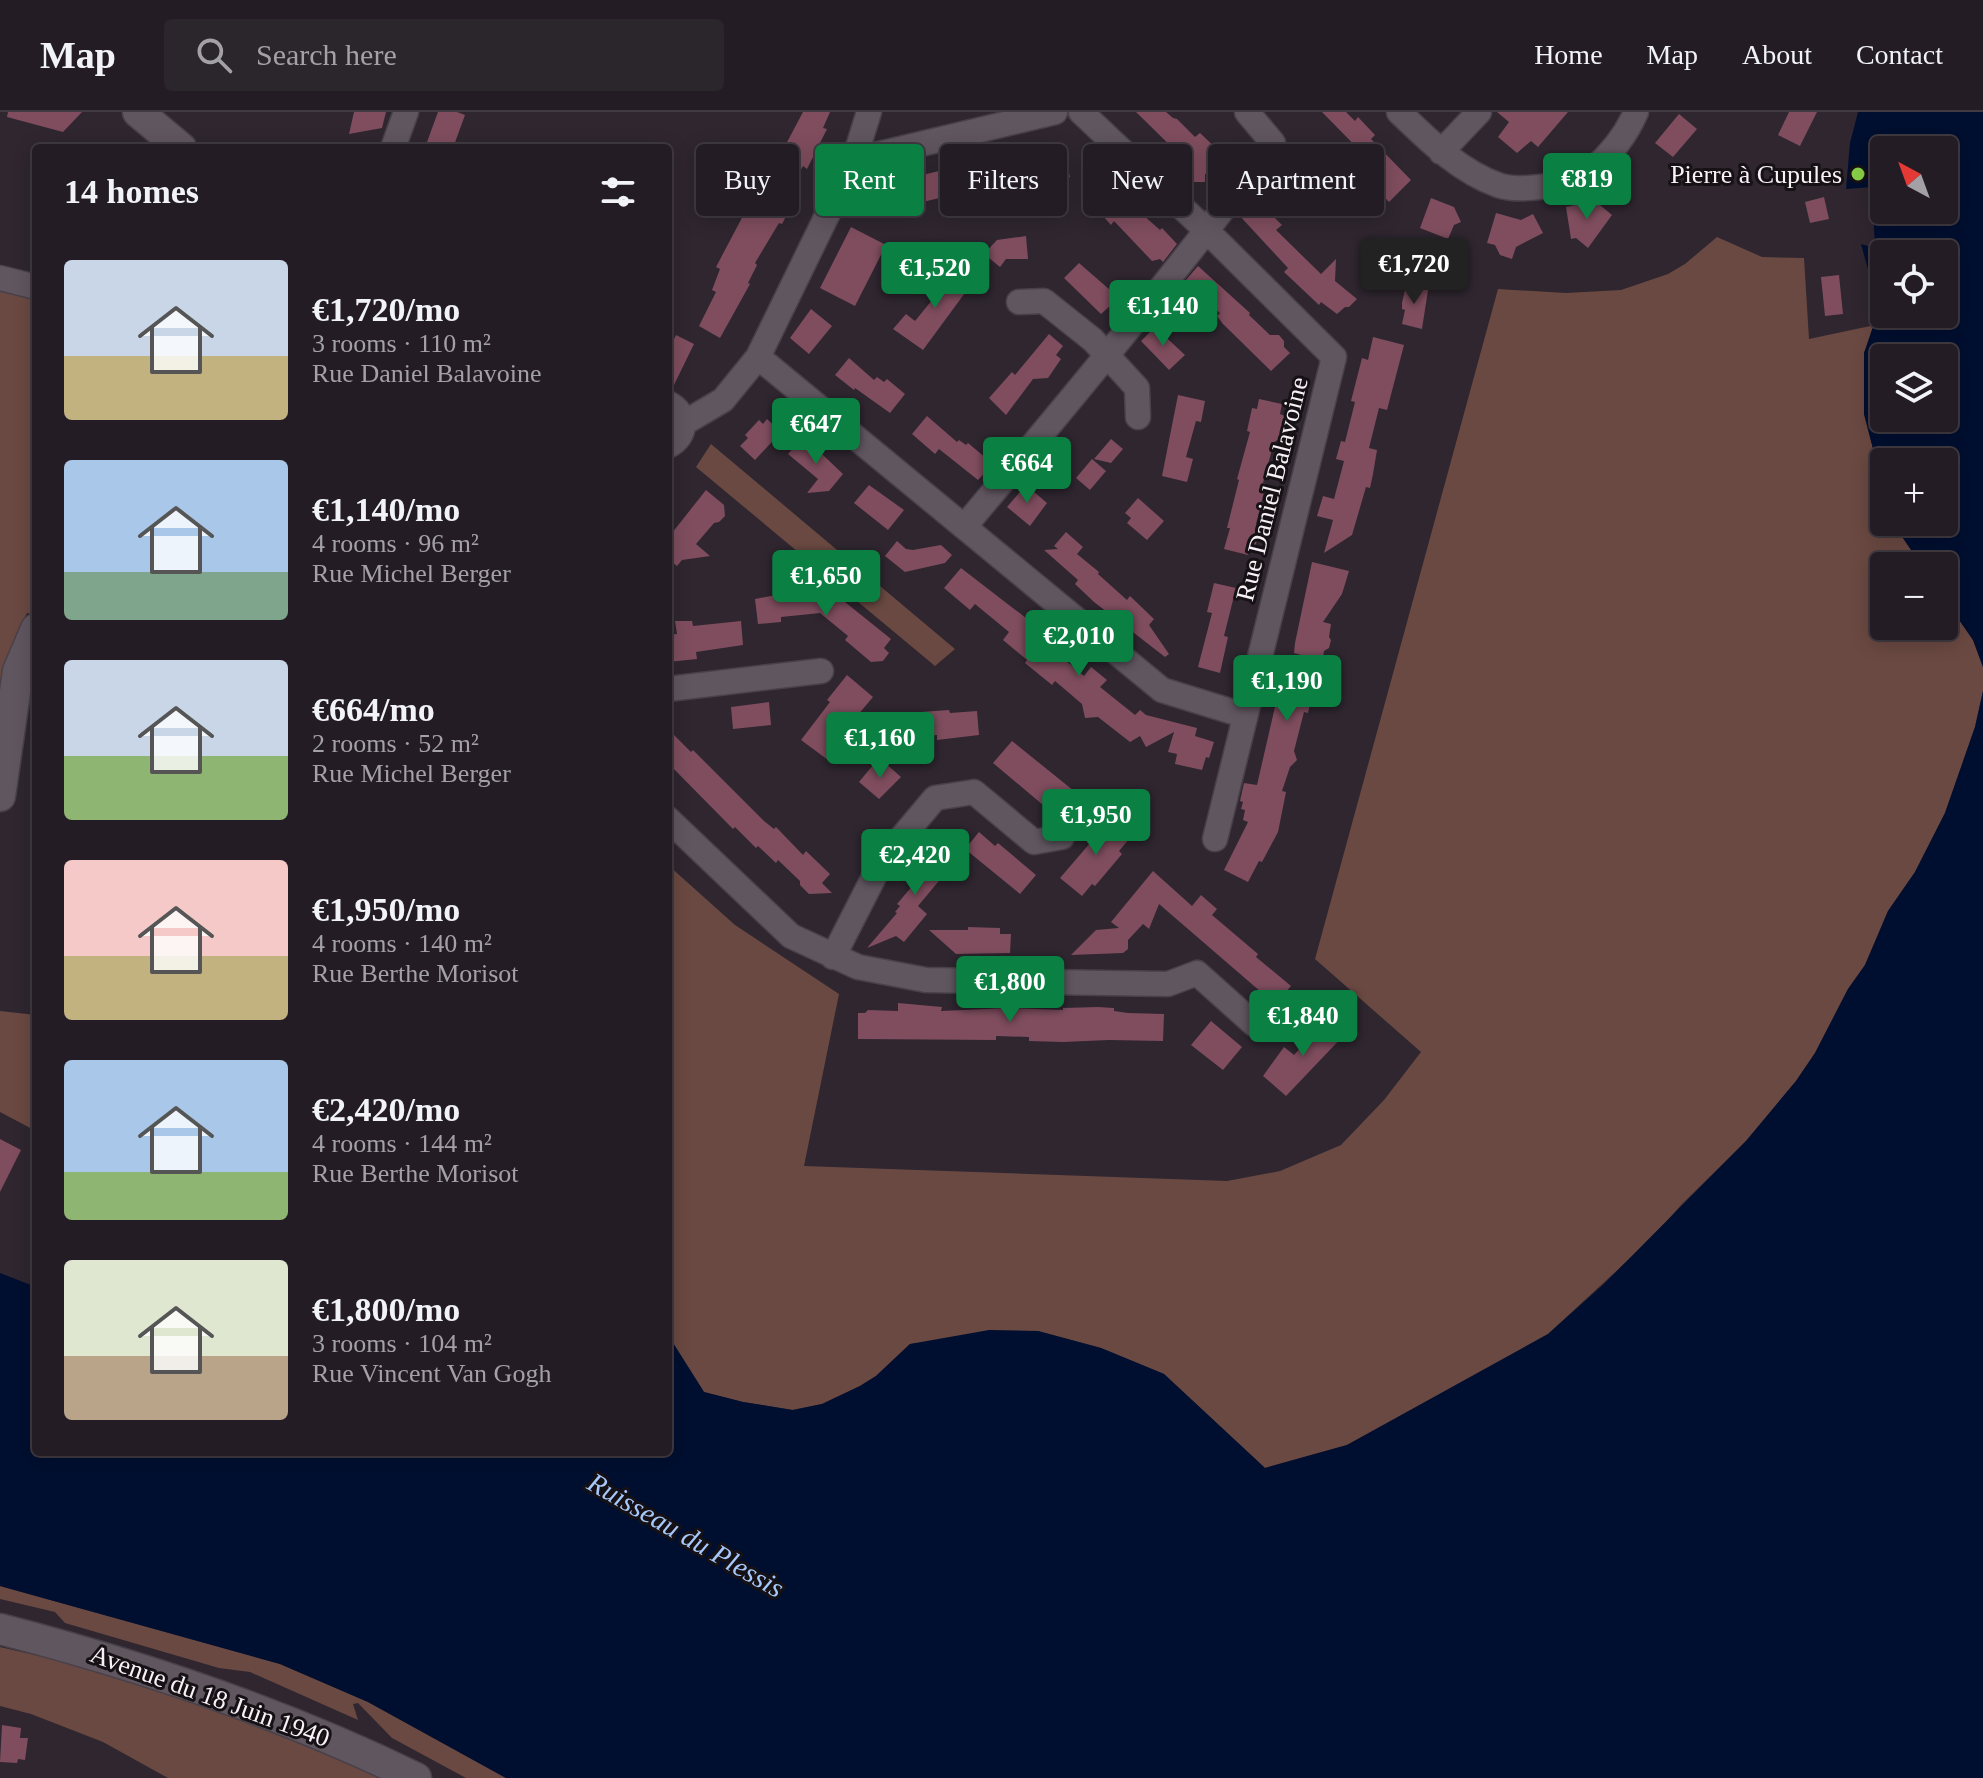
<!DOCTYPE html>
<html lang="en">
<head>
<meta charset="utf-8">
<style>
  body { margin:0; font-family:Georgia,serif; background:#2b252c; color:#f1f3f6; height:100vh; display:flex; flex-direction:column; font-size:30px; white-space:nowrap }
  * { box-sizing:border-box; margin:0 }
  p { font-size:26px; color:#a3a1a6 }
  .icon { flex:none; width:44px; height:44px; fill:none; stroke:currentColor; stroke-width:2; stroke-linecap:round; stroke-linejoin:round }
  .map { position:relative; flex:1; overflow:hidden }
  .details { position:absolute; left:32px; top:32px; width:640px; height:1312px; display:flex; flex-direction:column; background:#231c24; border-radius:8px; box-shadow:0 4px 20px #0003,0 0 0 2px #403a41 }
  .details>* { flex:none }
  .hud { position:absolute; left:696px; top:32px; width:760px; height:72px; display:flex; gap:16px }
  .needle { width:52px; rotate:319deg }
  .buttons { position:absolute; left:1870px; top:24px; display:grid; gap:16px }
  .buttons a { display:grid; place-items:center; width:88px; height:88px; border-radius:8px; background:#231c24; box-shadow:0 4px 20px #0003,0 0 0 2px #403a41; font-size:40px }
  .price { position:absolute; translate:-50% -68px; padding:0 18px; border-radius:8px; background:#0b8043; color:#fff; font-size:26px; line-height:52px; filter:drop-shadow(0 2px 4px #0008) }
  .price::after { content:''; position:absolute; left:50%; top:48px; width:24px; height:18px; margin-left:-12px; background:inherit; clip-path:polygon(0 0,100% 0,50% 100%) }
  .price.selected { background:#222; color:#fff }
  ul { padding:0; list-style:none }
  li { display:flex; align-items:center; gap:24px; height:200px; padding:0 32px }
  li span { display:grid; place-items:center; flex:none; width:224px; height:160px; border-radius:8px; color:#555 }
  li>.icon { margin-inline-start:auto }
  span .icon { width:96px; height:96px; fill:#fffc; stroke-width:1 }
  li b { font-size:34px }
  h2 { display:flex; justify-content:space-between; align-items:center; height:96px; padding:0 32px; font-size:34px }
  .chip { padding:0 28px; border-radius:8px; background:#231c24; box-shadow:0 4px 20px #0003,0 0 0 2px #403a41; font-size:28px; line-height:72px }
  .chip.selected { background:#0b8043; color:#fff }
  header { display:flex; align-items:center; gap:48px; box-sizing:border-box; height:112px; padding:0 40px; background:#231c24; border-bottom:2px solid #403a41 }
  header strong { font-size:38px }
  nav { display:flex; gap:44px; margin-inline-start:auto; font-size:28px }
  .search { width:560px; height:72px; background:#2b252c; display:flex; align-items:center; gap:20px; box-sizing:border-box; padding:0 28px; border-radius:8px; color:#a3a1a6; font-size:30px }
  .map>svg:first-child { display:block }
  .green { fill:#6a4942 }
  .water { fill:#000f30; fill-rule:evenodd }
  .building { fill:#7f4d5e }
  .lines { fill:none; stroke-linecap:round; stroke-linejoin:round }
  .minor-casing { stroke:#484149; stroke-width:27 }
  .tertiary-casing { stroke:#484149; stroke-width:33 }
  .minor { stroke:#605660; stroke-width:24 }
  .tertiary { stroke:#605660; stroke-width:30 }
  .poi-dot { fill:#89cf48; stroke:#151115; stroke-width:3 }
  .labels { text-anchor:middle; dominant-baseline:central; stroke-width:6; stroke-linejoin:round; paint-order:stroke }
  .poi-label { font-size:26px; fill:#f8f2f8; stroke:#151115; text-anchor:end }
  .street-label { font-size:26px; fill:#f8f2f8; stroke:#151115 }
  .water-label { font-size:28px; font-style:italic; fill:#a7c8fb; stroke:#151115 }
</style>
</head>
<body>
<header>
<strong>Map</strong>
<div class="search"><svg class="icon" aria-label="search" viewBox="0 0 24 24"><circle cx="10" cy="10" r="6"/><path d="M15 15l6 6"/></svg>Search here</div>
<nav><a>Home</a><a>Map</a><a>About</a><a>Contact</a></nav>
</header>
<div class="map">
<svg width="1983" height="1666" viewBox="0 0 1983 1666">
  <rect width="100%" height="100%" fill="#2f2630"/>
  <path class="green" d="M 1717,125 L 1762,145 L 1804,146 L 1809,227 L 1875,213 L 1864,241 L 1864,302 L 1884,379 L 1884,410 L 1892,410 L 1922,454 L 1884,454 L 1884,514 L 1944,514 L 1944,486 L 1973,528 L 1983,555 L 1983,579 L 1975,615 L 1945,701 L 1915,760 L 1888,799 L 1865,853 L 1848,877 L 1815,941 L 1796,969 L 1746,1029 L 1681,1093 L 1651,1127 L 1548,1222 L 1347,1333 L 1265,1356 L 1164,1262 L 1101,1236 L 1038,1219 L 910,1232 L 876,1264 L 860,1274 L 822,1292 L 792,1298 L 743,1290 L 704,1280 L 668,1223 L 668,753 L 735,813 L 839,882 L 804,1054 L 1227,1069 L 1280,1059 L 1341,1033 L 1384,988 L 1421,940 L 1315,847 L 1498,177 L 1566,181 L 1621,178 L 1668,162 L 1685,152 Z
    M 0,174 L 36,182 L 36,495 L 31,502 L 27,501 L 16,523 L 0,589 Z
    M 711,332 L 955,537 L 935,554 L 696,355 Z
    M 0,899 L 36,903 L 36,1019 L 0,1000 Z
    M 0,1474 L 280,1552 L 368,1590 L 506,1666 L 466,1666 L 392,1626 L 358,1591 L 353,1592 L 358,1608 L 250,1560 L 219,1556 L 65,1511 L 55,1500 L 0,1487 Z
    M 0,1535 L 65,1550 L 262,1611 L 382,1666 L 168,1666 L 103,1630 L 31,1602 L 0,1594 Z"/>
  <path class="water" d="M 1858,0 L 1983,0 L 1983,555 L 1973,528 L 1944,486 L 1944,454 L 1922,454 L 1892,410 L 1944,410 L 1944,350 L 1884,350 L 1884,379 L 1864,302 L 1864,241 L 1879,197 L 1861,132 L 1875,136 L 1872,75 L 1846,77 L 1850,31 ZM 1884,38 L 1944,38 L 1944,98 L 1884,98 ZM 1884,142 L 1944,142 L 1944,202 L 1884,202 ZM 1884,246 L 1944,246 L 1944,306 L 1884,306 Z
    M 1983,579 L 1983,1666 L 506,1666 L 368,1590 L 280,1552 L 0,1474 L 0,1161 L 36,1175 L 36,1340 L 668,1340 L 668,1223 L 704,1280 L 743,1290 L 793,1298 L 822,1292 L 860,1274 L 876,1264 L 910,1232 L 989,1218 L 1038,1219 L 1101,1236 L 1164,1262 L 1265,1356 L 1347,1333 L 1548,1222 L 1604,1172 L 1746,1029 L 1796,969 L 1815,941 L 1848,877 L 1865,853 L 1888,799 L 1915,760 L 1945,701 L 1975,615 Z"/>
  <path class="building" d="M 8,0 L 82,0 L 63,20 L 7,5 Z
    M 354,0 L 386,0 L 382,16 L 349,22 Z
    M 438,0 L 457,0 L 465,3 L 453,36 L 445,36 L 427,30 Z
    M 803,0 L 830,0 L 823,16 L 827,17 L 807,57 L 803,54 L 785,87 L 793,91 L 782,112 L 779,111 L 755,151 L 757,153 L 748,171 L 750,172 L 720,226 L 699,214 L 716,180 L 712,178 L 720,157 L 716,155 L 744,102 L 750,95 L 752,96 Z
    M 1136,0 L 1166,0 L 1173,6 L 1177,7 L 1195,25 L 1200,21 L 1220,40 L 1215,45 L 1211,61 L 1205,62 L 1205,70 L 1186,70 L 1187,50 Z
    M 1322,0 L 1346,0 L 1355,9 L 1358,5 L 1375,23 L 1371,27 L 1411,68 L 1389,90 L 1364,63 L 1374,53 Z
    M 1497,0 L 1568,0 L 1538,35 L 1531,29 L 1517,41 L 1498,25 L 1509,10 Z
    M 1789,0 L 1817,0 L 1800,34 L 1778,23 Z
    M 1679,2 L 1697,17 L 1673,45 L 1655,31 Z
    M 1054,38 L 1056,48 L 1065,46 L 1070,65 L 1052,69 L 1050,60 L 968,78 L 970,89 L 946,95 L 944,85 L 875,101 L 870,76 L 959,54 Z
    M 1102,69 L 1139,105 L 1142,102 L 1160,118 L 1162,116 L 1177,132 L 1163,150 L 1160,147 L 1152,149 L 1114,109 L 1111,113 L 1102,103 L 1087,103 L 1094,95 L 1085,86 Z
    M 1256,78 L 1276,99 L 1272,103 L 1282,113 L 1276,118 L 1321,162 L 1336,147 L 1335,169 L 1357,187 L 1349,195 L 1345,195 L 1337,202 L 1321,190 L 1319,193 L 1284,160 L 1288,156 L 1238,102 Z
    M 1824,85 L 1829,107 L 1810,111 L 1805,90 Z
    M 1431,86 L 1454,95 L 1461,110 L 1454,113 L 1448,127 L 1420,116 Z
    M 1595,89 L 1612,103 L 1588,136 L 1576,126 L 1571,127 L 1566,95 Z
    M 1496,101 L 1521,108 L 1533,102 L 1543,121 L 1516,135 L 1512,147 L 1500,143 L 1495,133 L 1487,131 Z
    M 851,115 L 886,133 L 855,194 L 820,176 Z
    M 1026,124 L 1028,147 L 1006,147 L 1000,155 L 984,142 L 997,128 Z
    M 1079,151 L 1110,178 L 1110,194 L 1101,202 L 1064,166 Z
    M 1198,154 L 1250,201 L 1249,203 L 1270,223 L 1279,223 L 1284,229 L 1284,235 L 1290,241 L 1271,259 L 1223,212 L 1217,204 L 1220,201 L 1186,174 L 1189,170 L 1186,168 Z
    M 954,155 L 973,170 L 923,238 L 893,217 L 906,202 L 915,209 L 937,182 L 933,179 Z
    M 1839,163 L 1843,202 L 1825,204 L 1821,165 Z
    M 1406,173 L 1428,178 L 1422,217 L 1402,212 L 1405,198 L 1402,197 L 1402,191 Z
    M 811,197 L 832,214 L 809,242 L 790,226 Z
    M 1155,215 L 1185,243 L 1169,258 L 1141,229 Z
    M 1049,222 L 1063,234 L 1056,243 L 1061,247 L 1048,266 L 1033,267 L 1006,303 L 989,286 L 1012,260 L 1015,263 Z
    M 676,223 L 694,232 L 672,277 L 668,276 L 668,239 Z
    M 1373,225 L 1404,233 L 1387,298 L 1379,296 L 1369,336 L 1377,338 L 1373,362 L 1370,376 L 1366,375 L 1352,423 L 1324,441 L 1333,408 L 1317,404 L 1323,384 L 1334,387 L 1344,349 L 1336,347 L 1341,329 L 1345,330 L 1355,290 L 1351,289 L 1362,246 L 1368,248 Z
    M 849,246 L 874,268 L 877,265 L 884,270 L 887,267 L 905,282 L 890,301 L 855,276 L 854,278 L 835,263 Z
    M 1178,283 L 1205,289 L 1201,310 L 1196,309 L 1186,345 L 1193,347 L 1187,370 L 1162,364 Z
    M 1259,287 L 1282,292 L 1280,302 L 1285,304 L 1283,325 L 1274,330 L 1263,371 L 1266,372 L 1256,412 L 1255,422 L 1258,423 L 1254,440 L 1249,439 L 1248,443 L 1224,437 L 1230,416 L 1227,416 L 1239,368 L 1237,367 L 1250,320 L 1247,319 L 1252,296 L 1257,297 Z
    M 927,304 L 957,330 L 959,328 L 966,333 L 968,331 L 993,352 L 978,368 L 939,337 L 935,342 L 912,322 Z
    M 767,307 L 781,320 L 755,348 L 740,334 L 748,326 L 745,323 L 759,308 L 763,312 Z
    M 803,324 L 843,362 L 829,379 L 807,381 L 818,367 L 788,342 Z
    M 1111,327 L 1123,337 L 1111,351 L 1094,347 Z
    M 1092,347 L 1106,359 L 1090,378 L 1076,366 Z
    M 869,373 L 904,398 L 888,418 L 854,391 Z
    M 1026,373 L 1047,391 L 1030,414 L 1007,395 Z
    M 706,378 L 724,393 L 725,404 L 719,410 L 714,411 L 696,432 L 710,444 L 682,448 L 677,454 L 668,447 L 668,426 Z
    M 1138,386 L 1164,409 L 1147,428 L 1127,411 L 1131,406 L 1125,401 Z
    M 1066,420 L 1083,435 L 1077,442 L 1099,460 L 1098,462 L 1127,488 L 1130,484 L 1154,507 L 1149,513 L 1169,542 L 1165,545 L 1094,490 L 1075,472 L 1078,468 L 1044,438 L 1058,437 L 1054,434 Z
    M 897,429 L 906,437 L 913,438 L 941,433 L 952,443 L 945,451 L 905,460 L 885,444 Z
    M 1312,450 L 1349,459 L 1342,482 L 1323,510 L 1331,512 L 1329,525 L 1331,528 L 1329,536 L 1324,539 L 1316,589 L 1310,592 L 1308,601 L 1304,600 L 1294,639 L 1297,648 L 1290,655 L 1282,679 L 1286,680 L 1278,720 L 1262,750 L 1259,749 L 1248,770 L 1224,758 L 1248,710 L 1243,708 L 1245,698 L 1241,697 L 1243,690 L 1240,689 L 1244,671 L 1257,673 L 1280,573 L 1292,576 L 1301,543 L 1294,541 L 1295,531 Z
    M 961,456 L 1035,513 L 1031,519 L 1084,564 L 1091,555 L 1107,568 L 1100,575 L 1135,603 L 1140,598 L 1146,603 L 1197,616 L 1195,624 L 1214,630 L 1209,646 L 1206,645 L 1202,658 L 1175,652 L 1177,642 L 1168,640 L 1174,620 L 1146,635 L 1140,624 L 1130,630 L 1098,605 L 1085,606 L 1082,592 L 1055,569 L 1052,573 L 1025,551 L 1027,548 L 1003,528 L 1009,520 L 975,492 L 970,498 L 944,476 Z
    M 1214,471 L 1236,476 L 1224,524 L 1228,525 L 1220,561 L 1198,555 L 1212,501 L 1207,500 Z
    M 801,477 L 835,482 L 891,527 L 884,536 L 889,541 L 883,549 L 871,550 L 845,528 L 848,524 L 820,501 L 781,505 L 781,510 L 758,512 L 755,487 L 776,483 L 775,479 Z
    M 675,509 L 692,509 L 693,514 L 741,509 L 743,533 L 696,540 L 697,547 L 668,550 L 668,523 L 677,522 Z
    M 847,563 L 873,585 L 835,630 L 840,634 L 828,648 L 801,628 L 830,590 L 827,588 Z
    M 769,590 L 771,613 L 733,617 L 731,595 Z
    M 949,598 L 950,601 L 977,599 L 979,623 L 937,628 L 937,623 L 924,624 L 921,600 Z
    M 668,617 L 691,640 L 693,638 L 764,709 L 774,717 L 776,715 L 803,743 L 806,739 L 830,762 L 822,771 L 832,781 L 809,782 L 800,773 L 800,769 L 778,748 L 776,751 L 758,734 L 756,736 L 735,715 L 733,717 L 668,651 Z
    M 1012,629 L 1079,683 L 1062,703 L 1046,689 L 1043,693 L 993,651 Z
    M 883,649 L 901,665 L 879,687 L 859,670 L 873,653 L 877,656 Z
    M 1102,703 L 1129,727 L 1119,739 L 1122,742 L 1095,774 L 1092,772 L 1082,784 L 1060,766 L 1097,723 L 1090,717 Z
    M 979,720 L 995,734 L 998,731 L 1036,763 L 1020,782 L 965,737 Z
    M 933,735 L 953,752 L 918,794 L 927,802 L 904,830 L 896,824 L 867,836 L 897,801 L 895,800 L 900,794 L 897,792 L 914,772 L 907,766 Z
    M 1153,759 L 1192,794 L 1201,783 L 1217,797 L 1212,803 L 1258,842 L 1256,845 L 1291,874 L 1275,892 L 1159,792 L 1149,817 L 1143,812 L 1128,828 L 1128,837 L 1123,841 L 1071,843 L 1096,818 L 1119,816 L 1111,810 Z
    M 968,815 L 1000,816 L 1000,822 L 1011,822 L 1010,841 L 956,842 L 929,818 L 968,818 Z
    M 898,891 L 942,895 L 941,899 L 1008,896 L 1063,898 L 1063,896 L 1098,895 L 1114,896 L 1114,899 L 1128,901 L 1164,902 L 1163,929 L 1109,928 L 1063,930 L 1029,929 L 1029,925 L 996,924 L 996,928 L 858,927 L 858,901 L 865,901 L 868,898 L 898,899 Z
    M 1329,905 L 1347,920 L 1286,984 L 1263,964 L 1284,935 L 1294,943 Z
    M 1211,909 L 1242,935 L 1223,958 L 1191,933 Z
    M 0,1027 L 21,1038 L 0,1080 Z
    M 2,1613 L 21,1616 L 20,1626 L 28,1626 L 25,1648 L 18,1647 L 17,1651 L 0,1650 Z"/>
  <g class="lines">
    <g class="minor-casing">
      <path id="minor" d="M 1081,0 L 1207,119 L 1334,245 L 1215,727
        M 1399,0 C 1428,28 1459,59 1498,73 C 1519,81 1575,73 1592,58 C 1611,42 1626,23 1636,0
        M 393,36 L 406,0
        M 1441,40 L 1479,0
        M 854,48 L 869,0
        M 0,166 L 36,175
        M 1019,190 L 1044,189 L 1093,228 L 1137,276 L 1138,305
        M 758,245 L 1162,578 L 1243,603
        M 668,291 C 688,301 688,324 668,334
        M 684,311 L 723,288 L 758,245 L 854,48 L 1055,0
        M 964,415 C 1070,289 1175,163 1273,31 L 1247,0
        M 668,577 L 821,559
        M 668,707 L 791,824 L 858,855 L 926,868 L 1168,872 L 1197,861 L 1254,912
        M 833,845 L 882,749 L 935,686 L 974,680 L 1034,730 L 1062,725"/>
    </g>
    <g class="tertiary-casing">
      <path id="tertiary" d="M 138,0 L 181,36
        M 0,684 L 18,559 L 36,517
        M 0,1517 C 143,1554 283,1601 416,1666"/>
    </g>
    <use href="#minor" class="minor"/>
    <use href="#tertiary" class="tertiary"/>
  </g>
  <circle class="poi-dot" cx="1858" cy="62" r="8"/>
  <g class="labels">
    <g class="poi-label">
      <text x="1842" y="62">Pierre à Cupules</text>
    </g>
    <g class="street-label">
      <text transform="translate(1272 377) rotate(-76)">Rue Daniel Balavoine</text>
      <text transform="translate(210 1584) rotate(20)">Avenue du 18 Juin 1940</text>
    </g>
    <g class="water-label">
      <text transform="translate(686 1423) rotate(30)">Ruisseau du Plessis</text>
    </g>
  </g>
</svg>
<div class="buttons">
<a><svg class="needle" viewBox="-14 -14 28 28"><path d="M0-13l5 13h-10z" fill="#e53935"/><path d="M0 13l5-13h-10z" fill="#a3a1a6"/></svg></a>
<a><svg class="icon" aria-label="locate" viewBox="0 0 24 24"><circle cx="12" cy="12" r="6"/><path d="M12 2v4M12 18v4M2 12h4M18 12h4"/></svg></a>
<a><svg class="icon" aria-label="layers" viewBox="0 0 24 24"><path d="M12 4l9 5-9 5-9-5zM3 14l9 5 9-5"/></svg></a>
<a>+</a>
<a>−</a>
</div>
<b class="price" style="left:1587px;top:109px">€819</b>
<b class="price selected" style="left:1414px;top:194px">€1,720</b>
<b class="price" style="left:935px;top:198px">€1,520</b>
<b class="price" style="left:1163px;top:236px">€1,140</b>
<b class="price" style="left:816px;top:354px">€647</b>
<b class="price" style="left:1027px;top:393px">€664</b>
<b class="price" style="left:826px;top:506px">€1,650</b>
<b class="price" style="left:1079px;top:566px">€2,010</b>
<b class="price" style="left:1287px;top:611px">€1,190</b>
<b class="price" style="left:880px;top:668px">€1,160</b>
<b class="price" style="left:1096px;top:745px">€1,950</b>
<b class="price" style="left:915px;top:785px">€2,420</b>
<b class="price" style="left:1010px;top:912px">€1,800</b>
<b class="price" style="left:1303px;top:946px">€1,840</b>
<div class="hud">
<a class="chip">Buy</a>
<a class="chip selected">Rent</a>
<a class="chip">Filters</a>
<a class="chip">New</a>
<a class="chip">Apartment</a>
</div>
<section class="details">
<h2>14 homes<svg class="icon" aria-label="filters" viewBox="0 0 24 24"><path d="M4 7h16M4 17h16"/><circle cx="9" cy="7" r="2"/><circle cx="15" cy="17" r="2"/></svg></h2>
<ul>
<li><span style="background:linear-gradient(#c9d6e8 60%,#c2b280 0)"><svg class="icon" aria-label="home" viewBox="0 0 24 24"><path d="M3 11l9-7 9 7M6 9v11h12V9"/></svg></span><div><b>€1,720/mo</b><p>3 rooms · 110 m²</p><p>Rue Daniel Balavoine</p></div></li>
<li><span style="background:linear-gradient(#a9c7e8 70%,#7fa58c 0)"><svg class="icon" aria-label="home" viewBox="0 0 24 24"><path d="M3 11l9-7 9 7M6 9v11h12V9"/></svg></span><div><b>€1,140/mo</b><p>4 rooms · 96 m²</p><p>Rue Michel Berger</p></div></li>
<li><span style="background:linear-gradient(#c9d6e8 60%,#8fb573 0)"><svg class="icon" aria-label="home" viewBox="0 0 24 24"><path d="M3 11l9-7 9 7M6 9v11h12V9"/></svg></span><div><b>€664/mo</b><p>2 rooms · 52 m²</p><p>Rue Michel Berger</p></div></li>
<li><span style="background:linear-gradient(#f6c9c9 60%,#c2b280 0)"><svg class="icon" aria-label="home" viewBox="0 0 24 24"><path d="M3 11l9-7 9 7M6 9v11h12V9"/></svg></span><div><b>€1,950/mo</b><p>4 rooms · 140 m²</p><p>Rue Berthe Morisot</p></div></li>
<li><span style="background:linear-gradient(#a9c7e8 70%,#8fb573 0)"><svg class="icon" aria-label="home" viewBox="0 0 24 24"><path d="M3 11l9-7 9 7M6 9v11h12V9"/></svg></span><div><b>€2,420/mo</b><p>4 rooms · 144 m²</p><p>Rue Berthe Morisot</p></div></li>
<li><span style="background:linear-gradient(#dfe7d0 60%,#b9a48a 0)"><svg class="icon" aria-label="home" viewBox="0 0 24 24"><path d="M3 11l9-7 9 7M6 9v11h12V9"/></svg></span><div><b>€1,800/mo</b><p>3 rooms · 104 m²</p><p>Rue Vincent Van Gogh</p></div></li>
</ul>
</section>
</div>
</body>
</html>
